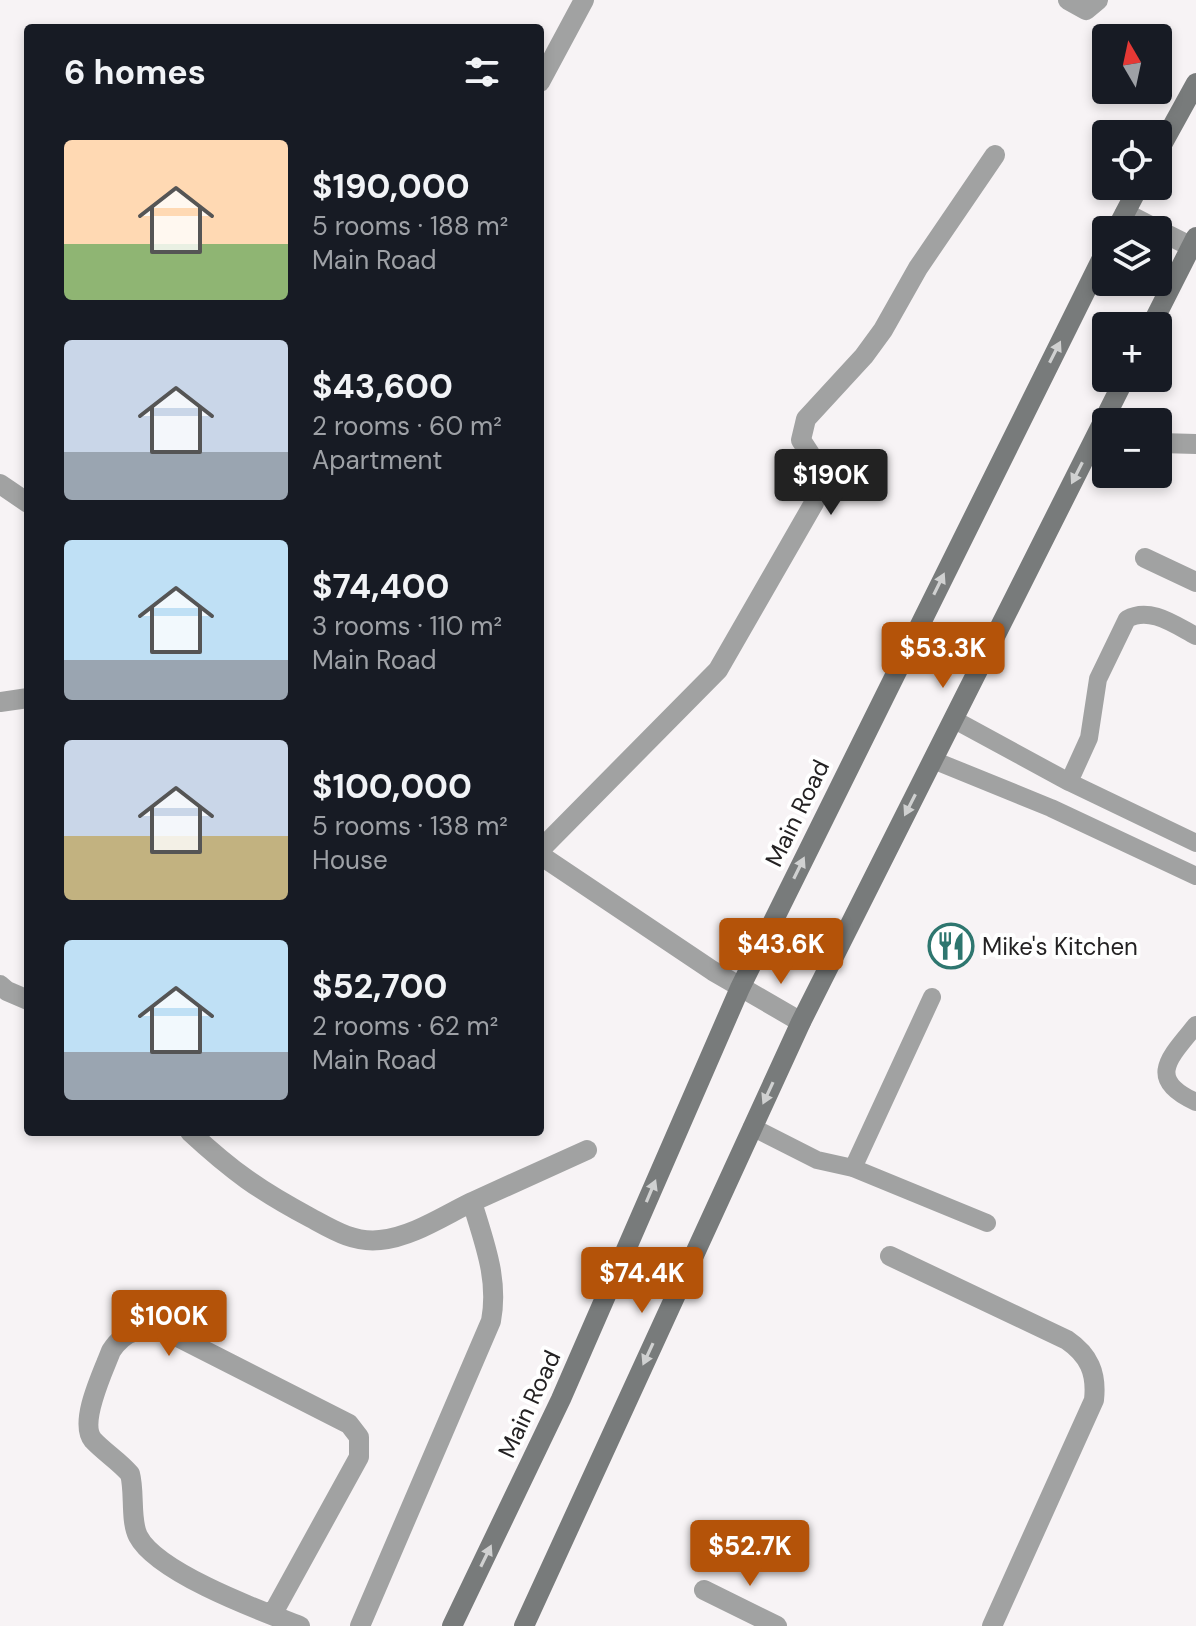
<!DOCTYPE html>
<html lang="en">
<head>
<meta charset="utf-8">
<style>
  body { margin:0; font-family:"DM Sans",sans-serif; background:#242831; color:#f1f3f6; height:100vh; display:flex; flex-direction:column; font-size:30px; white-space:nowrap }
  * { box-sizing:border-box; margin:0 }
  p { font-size:26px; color:#9ea1a6 }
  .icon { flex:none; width:44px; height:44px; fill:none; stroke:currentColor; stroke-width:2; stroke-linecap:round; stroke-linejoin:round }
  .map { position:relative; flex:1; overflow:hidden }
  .drawer { position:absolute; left:24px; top:24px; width:520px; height:1112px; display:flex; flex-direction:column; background:#171b24; border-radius:8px; box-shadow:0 4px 12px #0003 }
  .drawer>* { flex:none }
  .needle { width:52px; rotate:351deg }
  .fabs { position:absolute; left:1092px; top:24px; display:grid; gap:16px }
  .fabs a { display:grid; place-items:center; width:80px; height:80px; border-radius:8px; background:#171b24; box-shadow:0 4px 12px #0003; font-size:40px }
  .price { position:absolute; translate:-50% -68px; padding:0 18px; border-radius:8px; background:#b45309; color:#fff; font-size:26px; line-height:52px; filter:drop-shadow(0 2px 4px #0008) }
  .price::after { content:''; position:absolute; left:50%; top:48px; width:24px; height:18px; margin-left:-12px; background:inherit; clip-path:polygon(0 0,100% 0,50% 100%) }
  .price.active { background:#222; color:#fff }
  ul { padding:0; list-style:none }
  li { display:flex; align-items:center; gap:24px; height:200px; padding:0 40px }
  li span { display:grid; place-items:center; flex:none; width:224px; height:160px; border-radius:8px; color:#555 }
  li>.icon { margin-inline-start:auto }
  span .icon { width:96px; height:96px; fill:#fffc; stroke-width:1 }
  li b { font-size:34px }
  h2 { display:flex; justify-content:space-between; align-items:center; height:96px; padding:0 40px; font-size:34px }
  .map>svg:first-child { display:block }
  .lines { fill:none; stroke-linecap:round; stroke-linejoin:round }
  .service { stroke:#a1a2a2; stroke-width:18 }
  .minor { stroke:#a1a2a2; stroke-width:20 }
  .secondary { stroke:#787b7b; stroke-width:20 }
  .oneway { fill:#d0d1d1 }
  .labels { text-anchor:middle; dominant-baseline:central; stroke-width:8; stroke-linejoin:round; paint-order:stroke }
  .street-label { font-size:24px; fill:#242223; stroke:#fff }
  .poi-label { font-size:24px; fill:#242223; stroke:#fff; text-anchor:start }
</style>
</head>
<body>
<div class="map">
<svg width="1196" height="1626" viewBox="0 0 1196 1626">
  <rect width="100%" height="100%" fill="#f7f3f5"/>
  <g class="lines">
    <path class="service" d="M 953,719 L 1069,782 L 1196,843
      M 933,760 L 1051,808 L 1196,876
      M 1069,782 L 1089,738 L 1098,679 L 1127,619 C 1150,606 1175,625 1196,636
      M 1196,1025 C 1170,1057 1145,1079 1196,1102
      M 752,1127 L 817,1160 L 853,1168 L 987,1223
      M 853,1168 L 932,997"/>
    <path class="minor" d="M 1068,0 L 1086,10 L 1098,0
      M 540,82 L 584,0
      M 1125,213 L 1158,230
      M 1158,230 L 1196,249
      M 1160,443 L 1196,444
      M 0,484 L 28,503
      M 1145,558 L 1196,582
      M 0,702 L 28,698
      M 540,850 L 718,670 L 814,503 L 823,474 L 801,440 L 806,419 L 864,356 L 883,330 L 918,268 L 995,155
      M 540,855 L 713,971 L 801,1022
      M 0,985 L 7,991 L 28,1000
      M 190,1132 C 232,1171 260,1191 311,1218 C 333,1230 354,1243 380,1240 C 412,1237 443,1216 472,1202
      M 890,1256 L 1067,1340 C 1089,1355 1097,1373 1094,1400 L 992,1626
      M 704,1590 L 777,1626
      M 272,1615 L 359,1457 L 359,1437 L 349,1424 L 168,1332 C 143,1327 126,1328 111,1351 C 104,1370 78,1422 93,1440 C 104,1452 119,1461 130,1474 C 135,1492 130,1520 138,1536 C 157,1573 261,1611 300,1626
      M 360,1626 L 491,1321 C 499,1279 484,1242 472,1202 L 587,1150"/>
    <path class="secondary" d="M 1158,152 L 1196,83
      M 1116,230 L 1139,186
      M 1151,326 L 1196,237
      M 452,1626 L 561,1399 L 740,988 L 1106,250
      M 524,1626 L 801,1022 L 1125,378"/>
  </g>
  <defs><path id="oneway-solid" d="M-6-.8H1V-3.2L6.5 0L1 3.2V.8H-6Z" transform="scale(2)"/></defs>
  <g class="oneway">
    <use href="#oneway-solid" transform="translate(1055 352) rotate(-63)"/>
    <use href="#oneway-solid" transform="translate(1077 473) rotate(117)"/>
    <use href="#oneway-solid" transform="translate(939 584) rotate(-64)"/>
    <use href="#oneway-solid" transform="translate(910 805) rotate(117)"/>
    <use href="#oneway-solid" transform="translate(799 868) rotate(-64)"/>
    <use href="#oneway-solid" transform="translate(768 1093) rotate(115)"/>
    <use href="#oneway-solid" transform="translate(651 1191) rotate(-67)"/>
    <use href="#oneway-solid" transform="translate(648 1354) rotate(115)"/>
    <use href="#oneway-solid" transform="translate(486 1556) rotate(-64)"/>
  </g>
  <defs>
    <g id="restaurant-ring" transform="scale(2.3)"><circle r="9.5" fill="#fff" stroke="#2e766f" stroke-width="1.5"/><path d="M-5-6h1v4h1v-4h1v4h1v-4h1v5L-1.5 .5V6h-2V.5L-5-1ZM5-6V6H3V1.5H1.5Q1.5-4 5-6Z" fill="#2e766f"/></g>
  </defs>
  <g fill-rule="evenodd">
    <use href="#restaurant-ring" x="951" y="946"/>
  </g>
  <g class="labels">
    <g class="street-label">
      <text transform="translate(797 813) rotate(-64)">Main Road</text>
      <text transform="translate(529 1404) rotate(-65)">Main Road</text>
    </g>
    <g class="poi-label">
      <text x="982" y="946">Mike's Kitchen</text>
    </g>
  </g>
</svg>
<div class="fabs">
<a><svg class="needle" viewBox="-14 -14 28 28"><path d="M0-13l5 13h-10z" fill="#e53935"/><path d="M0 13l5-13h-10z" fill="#9ea1a6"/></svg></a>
<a><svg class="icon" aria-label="locate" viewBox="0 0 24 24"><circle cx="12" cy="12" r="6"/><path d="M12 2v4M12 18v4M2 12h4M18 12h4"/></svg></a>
<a><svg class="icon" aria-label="layers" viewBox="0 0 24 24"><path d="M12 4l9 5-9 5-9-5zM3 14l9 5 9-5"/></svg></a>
<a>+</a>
<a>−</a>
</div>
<b class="price active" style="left:831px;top:517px">$190K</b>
<b class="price" style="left:943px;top:690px">$53.3K</b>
<b class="price" style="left:781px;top:986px">$43.6K</b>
<b class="price" style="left:642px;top:1315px">$74.4K</b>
<b class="price" style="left:169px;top:1358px">$100K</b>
<b class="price" style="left:750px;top:1588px">$52.7K</b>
<section class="drawer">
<h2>6 homes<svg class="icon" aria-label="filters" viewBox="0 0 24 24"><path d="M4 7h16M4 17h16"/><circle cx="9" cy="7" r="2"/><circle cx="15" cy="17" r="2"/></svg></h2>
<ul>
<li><span style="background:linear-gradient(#ffd9b3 65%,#8fb573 0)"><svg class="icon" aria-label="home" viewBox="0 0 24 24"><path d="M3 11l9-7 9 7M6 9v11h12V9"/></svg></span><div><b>$190,000</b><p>5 rooms · 188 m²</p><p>Main Road</p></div></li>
<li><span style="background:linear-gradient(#c9d6e8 70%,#9aa5b1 0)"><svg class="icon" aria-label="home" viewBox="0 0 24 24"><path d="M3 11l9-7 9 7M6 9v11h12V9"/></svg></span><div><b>$43,600</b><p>2 rooms · 60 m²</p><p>Apartment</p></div></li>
<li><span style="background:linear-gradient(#bfe0f5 75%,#9aa5b1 0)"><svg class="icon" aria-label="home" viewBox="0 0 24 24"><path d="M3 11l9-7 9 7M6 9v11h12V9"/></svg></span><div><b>$74,400</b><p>3 rooms · 110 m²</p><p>Main Road</p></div></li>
<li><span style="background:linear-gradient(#c9d6e8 60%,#c2b280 0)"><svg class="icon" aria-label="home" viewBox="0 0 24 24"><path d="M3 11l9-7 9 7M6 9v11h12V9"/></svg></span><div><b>$100,000</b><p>5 rooms · 138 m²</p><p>House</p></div></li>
<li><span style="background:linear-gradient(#bfe0f5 70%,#9aa5b1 0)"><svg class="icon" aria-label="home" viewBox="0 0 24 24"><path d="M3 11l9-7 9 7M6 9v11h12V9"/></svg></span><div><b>$52,700</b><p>2 rooms · 62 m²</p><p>Main Road</p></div></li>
</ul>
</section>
</div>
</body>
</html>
